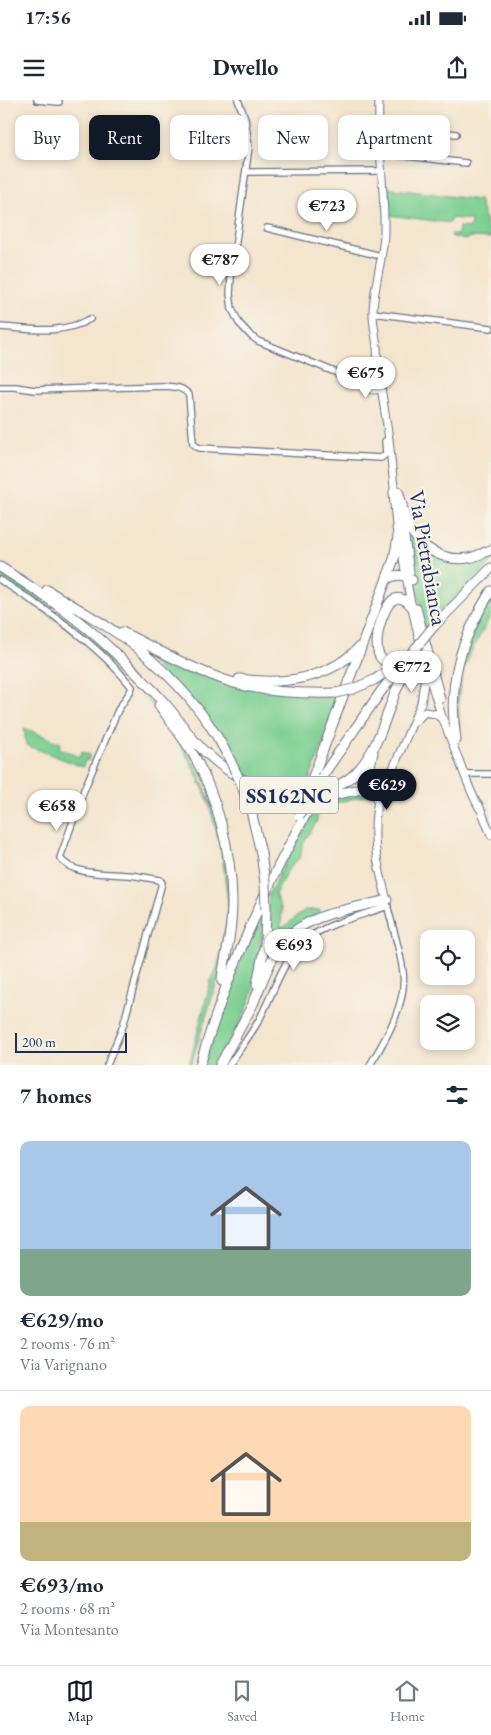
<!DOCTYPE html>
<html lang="en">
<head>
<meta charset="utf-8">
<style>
  body { margin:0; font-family:"EB Garamond",serif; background:#f2f2f3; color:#1f2937; height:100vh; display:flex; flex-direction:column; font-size:19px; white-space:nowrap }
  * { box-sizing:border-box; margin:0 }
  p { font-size:16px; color:#747a83 }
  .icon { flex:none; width:28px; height:28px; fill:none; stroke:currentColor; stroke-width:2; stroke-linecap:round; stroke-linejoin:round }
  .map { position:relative; height:965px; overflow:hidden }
  .side { display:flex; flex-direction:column; background:#fff; flex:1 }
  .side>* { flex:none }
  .top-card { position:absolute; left:15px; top:15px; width:461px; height:45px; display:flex; gap:10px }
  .buttons { position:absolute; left:420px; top:830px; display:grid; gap:10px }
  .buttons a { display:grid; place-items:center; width:55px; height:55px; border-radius:10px; background:#fff; box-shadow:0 2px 8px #0003; font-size:25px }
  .scale { position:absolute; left:15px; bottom:12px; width:112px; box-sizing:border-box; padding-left:5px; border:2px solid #1b2f5e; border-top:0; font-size:14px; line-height:18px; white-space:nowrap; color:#1b2f5e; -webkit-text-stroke:4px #f7f3e8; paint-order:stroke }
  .price { position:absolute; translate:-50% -42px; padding:0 11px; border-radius:18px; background:#fff; color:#222; font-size:16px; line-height:32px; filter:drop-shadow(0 1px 2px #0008) }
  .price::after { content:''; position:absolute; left:50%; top:30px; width:15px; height:11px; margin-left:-8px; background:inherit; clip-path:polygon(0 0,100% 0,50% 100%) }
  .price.selected { background:#111827; color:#fff }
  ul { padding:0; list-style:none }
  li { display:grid; align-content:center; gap:10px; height:265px; padding:0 20px }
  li+li { border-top:1px solid #e0e1e3 }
  li span { display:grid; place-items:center; height:155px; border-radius:10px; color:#555 }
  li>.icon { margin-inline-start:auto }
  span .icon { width:90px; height:90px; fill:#fffc; stroke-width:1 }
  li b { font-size:21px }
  h2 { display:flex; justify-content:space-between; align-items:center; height:60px; padding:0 20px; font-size:21px }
  .chip { padding:0 18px; border-radius:10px; background:#fff; box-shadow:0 2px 8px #0003; font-size:18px; line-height:45px }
  .chip.selected { background:#111827; color:#fff }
  .status { display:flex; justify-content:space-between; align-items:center; height:35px; padding:0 25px; background:#fff; direction:ltr }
  .status svg { height:14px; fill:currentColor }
  header { display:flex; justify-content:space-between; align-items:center; height:65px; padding:0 20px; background:#fff; font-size:22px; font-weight:700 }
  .tabs { display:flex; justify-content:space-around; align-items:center; height:70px; border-top:1px solid #e0e1e3; background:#fff; font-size:14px; color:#747a83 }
  .tabs a { display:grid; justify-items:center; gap:2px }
  .tabs .selected { color:#111827 }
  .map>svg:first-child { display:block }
  .green { fill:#7ccf91; stroke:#4c7f78 }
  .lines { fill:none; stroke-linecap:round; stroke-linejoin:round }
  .minor-casing { stroke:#676f85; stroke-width:8 }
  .major-casing { stroke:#676f85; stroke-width:9 }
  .highway-casing { stroke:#676f85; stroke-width:11 }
  .minor { stroke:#fff; stroke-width:5.5 }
  .major { stroke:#fff; stroke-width:7 }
  .highway { stroke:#fff; stroke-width:9 }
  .highway-bridge-casing { stroke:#676f85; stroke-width:11; stroke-linecap:butt }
  .highway-bridge { stroke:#fff; stroke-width:9 }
  .labels { text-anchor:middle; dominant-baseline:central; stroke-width:5; stroke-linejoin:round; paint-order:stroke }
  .shield { fill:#f7f3e8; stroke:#5d6a87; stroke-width:1 }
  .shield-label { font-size:21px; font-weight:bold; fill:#1b2f5e }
  .street-label { font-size:22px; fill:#1b2f5e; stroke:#f7f3e8 }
</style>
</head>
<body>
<div class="status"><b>17:56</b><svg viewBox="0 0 49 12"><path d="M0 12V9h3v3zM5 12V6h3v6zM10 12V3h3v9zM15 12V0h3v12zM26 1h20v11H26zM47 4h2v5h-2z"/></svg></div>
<header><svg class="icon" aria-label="menu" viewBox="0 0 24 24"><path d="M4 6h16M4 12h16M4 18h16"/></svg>Dwello<svg class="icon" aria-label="share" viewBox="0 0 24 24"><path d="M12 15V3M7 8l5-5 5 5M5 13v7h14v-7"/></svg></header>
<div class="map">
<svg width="491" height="965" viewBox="0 0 491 965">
  <rect width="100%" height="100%" fill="#f7f3e8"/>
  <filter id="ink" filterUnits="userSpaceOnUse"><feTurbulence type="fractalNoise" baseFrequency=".02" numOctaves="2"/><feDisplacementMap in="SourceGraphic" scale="10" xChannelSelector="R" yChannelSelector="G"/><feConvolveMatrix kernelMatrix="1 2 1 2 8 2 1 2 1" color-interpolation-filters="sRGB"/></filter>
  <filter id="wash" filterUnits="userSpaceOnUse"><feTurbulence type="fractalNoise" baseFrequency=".0096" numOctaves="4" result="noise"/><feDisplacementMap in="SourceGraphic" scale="20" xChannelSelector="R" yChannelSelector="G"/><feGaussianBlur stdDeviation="1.12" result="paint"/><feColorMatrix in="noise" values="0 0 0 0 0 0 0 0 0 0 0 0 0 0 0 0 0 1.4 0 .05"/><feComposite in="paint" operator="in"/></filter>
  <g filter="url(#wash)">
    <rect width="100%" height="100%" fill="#f4e5ce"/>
    <path class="green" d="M 388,88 L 479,100 L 491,138 L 468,137 L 467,140 L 452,137 L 451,134 L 458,135 L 459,127 L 470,128 L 471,120 L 451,118 L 450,123 L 389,115 Z
      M 409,433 L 440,458 L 491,452 L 491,463 L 435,517 L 425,529 L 416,485 Z
      M 2,474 L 29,490 L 58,512 L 89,537 L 122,568 L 162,613 L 174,629 L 198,670 L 219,724 L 230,797 L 224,859 L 191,965 L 189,965 L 211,880 L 215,873 L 223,848 L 221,845 L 227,823 L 228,803 L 221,749 L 207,697 L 192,665 L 173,633 L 153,606 L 100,553 L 3,481 Z
      M 491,496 L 491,515 L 469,556 L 462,574 L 458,601 L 460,638 C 448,582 467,544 491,496 Z
      M 137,544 L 224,583 L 342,594 L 304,694 L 291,693 L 242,678 L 230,653 Z
      M 24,628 L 61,643 L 59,648 L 80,657 L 82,651 L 90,655 L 88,661 L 85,660 L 83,667 L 26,645 Z
      M 365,690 L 373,694 L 323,706 C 316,711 319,716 316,723 C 311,732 299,745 301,756 L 288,770 L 275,794 L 282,810 L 281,829 L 305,810 L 320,810 L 321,814 L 301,824 L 264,874 L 269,793 L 318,702 Z
      M 264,806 C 263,833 259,876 250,901 C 241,924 227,944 215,965 L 204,965 C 220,910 241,858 264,806 Z"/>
  </g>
  <g filter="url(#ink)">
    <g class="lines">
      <g class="minor-casing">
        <path id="minor" d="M 37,0 L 59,2
          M 238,0 L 245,18 L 249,47 L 231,177 L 230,194 L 232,209 L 239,223 L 251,236 L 258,241 L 367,285
          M 378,24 L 456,34
          M 380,53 L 466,63
          M 246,72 L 382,71
          M 267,128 L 381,156
          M 373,213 L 491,228
          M 0,227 C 32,229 61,235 90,219
          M 358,280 L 368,277
          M 0,287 L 15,287 L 35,290 L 163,286 C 173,287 182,286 189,295 L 193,343 L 197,347 L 200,348 L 381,358 L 386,354 L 385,341 L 389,339
          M 0,480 C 47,510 97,543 132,587 L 130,592 L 118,610 L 84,690 L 60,758 C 72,776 109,773 128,775 C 139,776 149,778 160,780 L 162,783 L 123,926 L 107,965
          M 468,674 L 491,674
          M 229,965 C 239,950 250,936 259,920 C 273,895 283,856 307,839 C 330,822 361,816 388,806
          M 370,965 C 386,939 407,903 403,872 C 400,849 392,826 387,804"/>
      </g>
      <g class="major-casing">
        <path id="major" d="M366 282a8 8 0 1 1 16 0a8 8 0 1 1-16 0Z
          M 372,275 C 384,255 372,232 373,211 C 374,183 384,157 384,131 C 385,87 377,44 379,0
          M 381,287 L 389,339 L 395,397
          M 402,416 L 410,472
          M 400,437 C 410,513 429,590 459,660 C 465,676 471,694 480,709
          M 417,508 L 441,599
          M 416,621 L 425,612 L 436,614 L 444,621
          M 479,705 L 491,735
          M 387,800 C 378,766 371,742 377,706 L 421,603 L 426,569"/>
      </g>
      <g class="highway-casing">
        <path id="highway" d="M 398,391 C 402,402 403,414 408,425 C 419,448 444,462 469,458 C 476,457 484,452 491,450
          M 0,467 C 41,493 80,519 115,553 C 133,570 152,588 168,607 C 180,621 190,638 204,651 C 233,678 274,702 316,693 C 333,689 349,682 360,668 C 378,647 384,621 394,596 C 397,587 402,578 406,569
          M 387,479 C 397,474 402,474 412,480
          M 47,490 C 76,508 108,525 135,546 C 172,576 205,612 227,654
          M 434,526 L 491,468
          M 122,532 C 158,550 195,571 234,583 C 267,593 302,594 336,593
          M 406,557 C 359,583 380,504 395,499 C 402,496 408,502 412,507
          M 239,579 C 281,585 329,580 359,547
          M 353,589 L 374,580 L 399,564
          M 159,605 C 169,619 180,634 190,649 C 216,691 232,752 232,802 C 232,819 230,837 226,855 C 225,864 222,871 222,881
          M 456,640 C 447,582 460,541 491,491
          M 373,653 L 370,666 L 371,671 L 379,675 L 391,672
          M 323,675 L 382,590 L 411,554
          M 313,677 L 394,459 L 398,437 L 394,392
          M 366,688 L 387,682
          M 324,697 L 366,688 L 375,692 L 378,701
          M 251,711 L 261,753
          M 257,884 L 265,843 L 266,809
          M 253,904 C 261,885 268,864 279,847 C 303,813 349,810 387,800
          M 200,965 C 226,877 262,793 307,712
          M 220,965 L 253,904 L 254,899"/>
      </g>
      <use href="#minor" class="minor"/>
      <use href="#major" class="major"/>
      <use href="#highway" class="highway"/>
      <g class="highway-bridge-casing">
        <path id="highway-bridge" d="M 411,554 L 434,526
          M 336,593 L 353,589
          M 227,654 L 241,683 L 251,711
          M 306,696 L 313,677
          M 299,716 L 323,675
          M 261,753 L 265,783 L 266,809"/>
      </g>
      <use href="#highway-bridge" class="highway-bridge"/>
    </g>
  </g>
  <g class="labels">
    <rect class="shield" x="240" y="676.5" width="98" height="37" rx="4"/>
    <g class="shield-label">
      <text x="289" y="695">SS162NC</text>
    </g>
    <g class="street-label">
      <text transform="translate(428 458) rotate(80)">Via Pietrabianca</text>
    </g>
  </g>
</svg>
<div class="buttons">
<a><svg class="icon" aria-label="locate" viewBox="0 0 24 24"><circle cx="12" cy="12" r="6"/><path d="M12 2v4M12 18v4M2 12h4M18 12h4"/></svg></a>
<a><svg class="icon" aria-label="layers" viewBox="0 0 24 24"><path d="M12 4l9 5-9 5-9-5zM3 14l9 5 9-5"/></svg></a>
</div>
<div class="scale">200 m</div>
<b class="price" style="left:327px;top:132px">€723</b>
<b class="price" style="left:220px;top:186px">€787</b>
<b class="price" style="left:366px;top:299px">€675</b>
<b class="price" style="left:412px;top:593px">€772</b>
<b class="price selected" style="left:387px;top:711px">€629</b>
<b class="price" style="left:57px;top:732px">€658</b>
<b class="price" style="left:294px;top:871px">€693</b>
<div class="top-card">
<a class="chip">Buy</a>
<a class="chip selected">Rent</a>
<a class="chip">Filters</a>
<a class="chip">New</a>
<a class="chip">Apartment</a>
</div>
</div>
<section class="side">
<h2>7 homes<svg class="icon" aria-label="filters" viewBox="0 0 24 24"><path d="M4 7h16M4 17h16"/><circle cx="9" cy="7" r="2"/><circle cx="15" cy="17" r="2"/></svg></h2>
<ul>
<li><span style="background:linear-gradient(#a9c7e8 70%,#7fa58c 0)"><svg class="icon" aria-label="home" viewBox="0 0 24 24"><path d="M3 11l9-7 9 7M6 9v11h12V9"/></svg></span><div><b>€629/mo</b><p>2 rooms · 76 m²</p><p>Via Varignano</p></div></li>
<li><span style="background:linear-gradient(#ffd9b3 75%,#c2b280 0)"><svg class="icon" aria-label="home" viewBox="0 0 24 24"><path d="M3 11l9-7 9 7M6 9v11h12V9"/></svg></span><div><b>€693/mo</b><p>2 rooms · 68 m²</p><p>Via Montesanto</p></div></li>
</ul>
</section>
<nav class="tabs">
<a class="selected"><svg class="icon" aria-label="map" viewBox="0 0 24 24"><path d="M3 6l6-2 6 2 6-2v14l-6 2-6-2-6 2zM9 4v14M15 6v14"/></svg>Map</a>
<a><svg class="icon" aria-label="saved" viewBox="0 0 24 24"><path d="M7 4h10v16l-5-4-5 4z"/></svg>Saved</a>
<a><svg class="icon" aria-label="home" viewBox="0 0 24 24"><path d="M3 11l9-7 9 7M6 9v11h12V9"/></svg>Home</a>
</nav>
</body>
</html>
